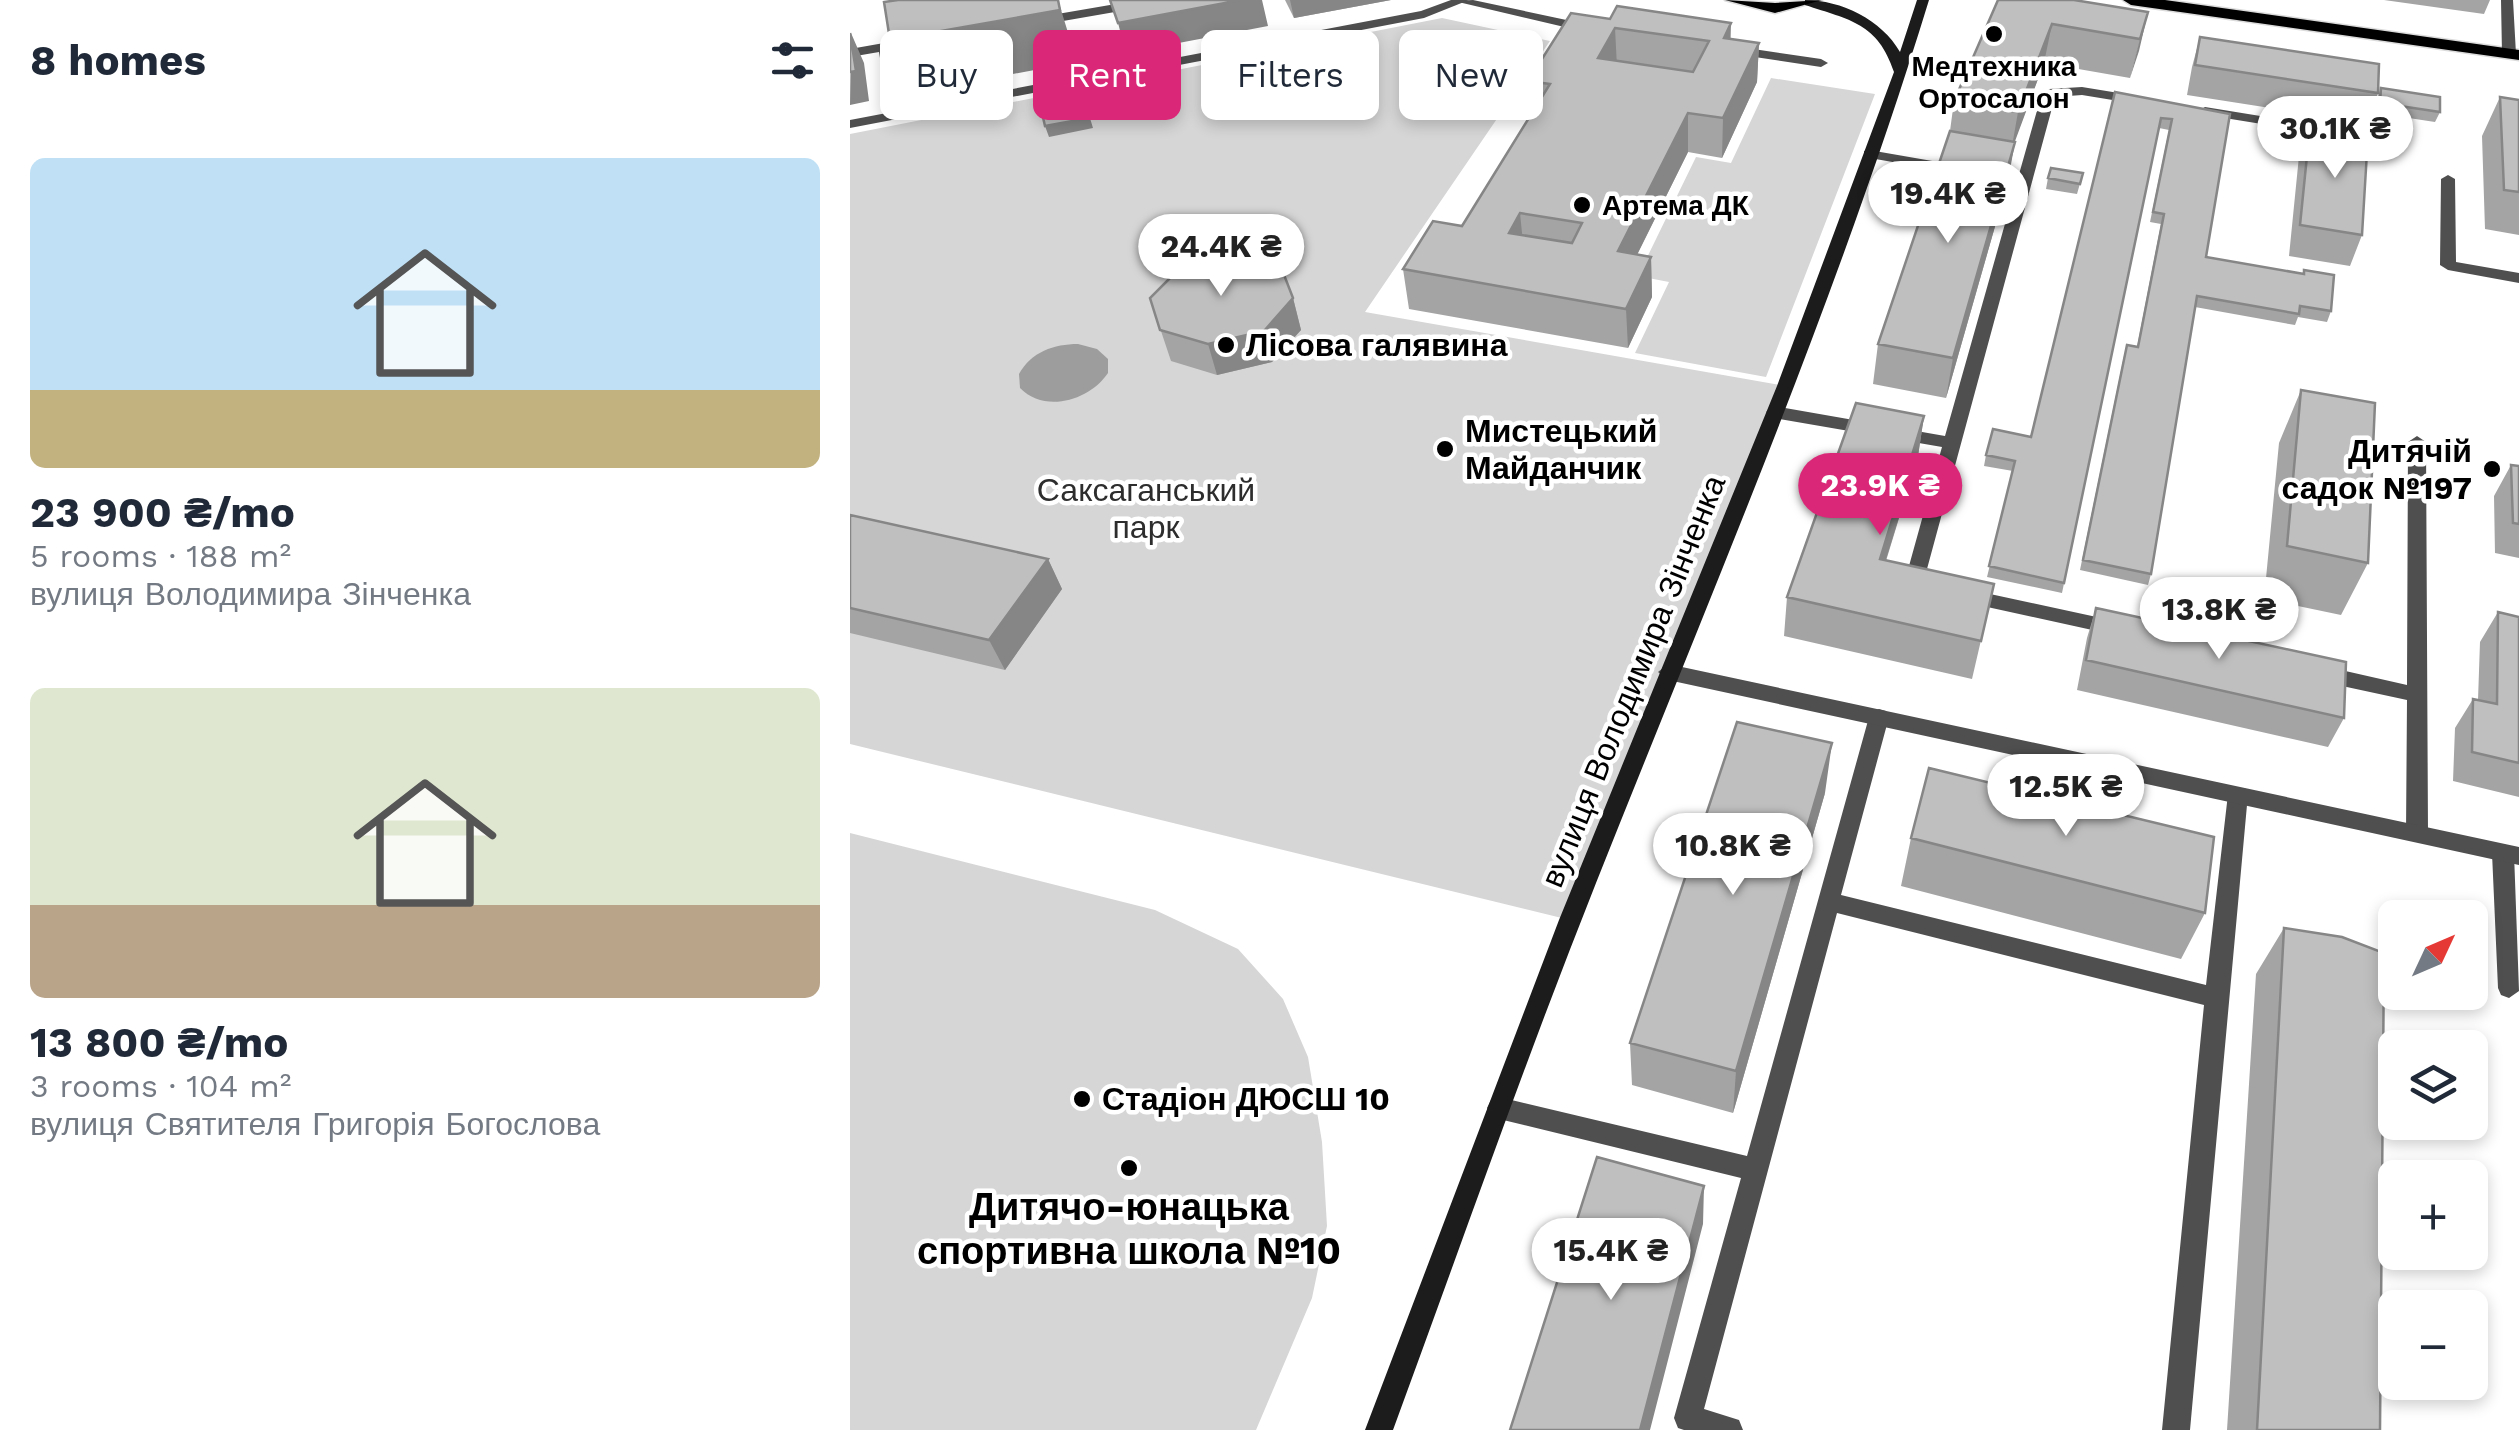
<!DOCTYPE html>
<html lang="en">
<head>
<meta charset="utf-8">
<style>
  body { margin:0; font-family:"Work Sans",sans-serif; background:#f6f6f7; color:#1f2937; height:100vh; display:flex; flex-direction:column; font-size:38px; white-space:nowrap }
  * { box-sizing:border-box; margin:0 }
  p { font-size:32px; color:#747a83 }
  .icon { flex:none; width:55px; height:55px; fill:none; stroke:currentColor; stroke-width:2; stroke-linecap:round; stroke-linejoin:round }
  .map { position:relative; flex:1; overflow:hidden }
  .panel { display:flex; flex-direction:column; background:#fff; width:850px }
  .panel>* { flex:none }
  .guide { position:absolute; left:30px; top:30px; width:950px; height:90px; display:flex; gap:20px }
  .needle { width:65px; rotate:46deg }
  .controls { position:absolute; left:1528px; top:900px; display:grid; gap:20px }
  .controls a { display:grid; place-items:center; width:110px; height:110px; border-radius:15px; background:#fff; box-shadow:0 5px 15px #0003; font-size:50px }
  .price { position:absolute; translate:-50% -85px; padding:0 22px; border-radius:35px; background:#fff; color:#222; font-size:32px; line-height:65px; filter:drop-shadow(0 2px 5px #0008) }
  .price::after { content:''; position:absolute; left:50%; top:60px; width:30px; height:22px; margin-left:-15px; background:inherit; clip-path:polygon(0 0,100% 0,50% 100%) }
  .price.active { background:#db2777; color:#fff }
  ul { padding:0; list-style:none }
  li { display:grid; align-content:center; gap:20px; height:530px; padding:0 30px }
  li span { display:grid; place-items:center; height:310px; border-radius:15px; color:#555 }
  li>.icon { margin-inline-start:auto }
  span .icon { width:180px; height:180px; fill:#fffc; stroke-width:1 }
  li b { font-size:42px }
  h2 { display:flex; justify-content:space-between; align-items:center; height:120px; padding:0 30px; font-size:42px }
  .tag { padding:0 35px; border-radius:15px; background:#fff; box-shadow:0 5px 15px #0003; font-size:35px; line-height:90px }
  .tag.active { background:#db2777; color:#fff }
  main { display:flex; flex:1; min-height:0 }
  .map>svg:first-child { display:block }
  .green { fill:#d6d6d6 }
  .water { fill:#9d9d9d }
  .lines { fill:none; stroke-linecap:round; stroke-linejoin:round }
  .primary-casing { stroke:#dbdbdb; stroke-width:3 }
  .service { fill:#4f4f4f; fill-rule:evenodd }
  .minor { fill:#4f4f4f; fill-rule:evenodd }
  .secondary { fill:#1c1c1c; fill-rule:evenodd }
  .primary { fill:#000; fill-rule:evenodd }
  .wall { fill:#a4a4a4 }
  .shaded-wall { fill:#868686 }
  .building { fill:#bfbfbf; stroke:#868686; stroke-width:2.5; fill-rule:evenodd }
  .poi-dot { fill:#000; stroke:#fff; stroke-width:4 }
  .labels { text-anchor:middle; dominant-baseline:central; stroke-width:9; stroke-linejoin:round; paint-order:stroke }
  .far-poi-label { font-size:28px; font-weight:bold; fill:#000; stroke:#fff }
  .poi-label { font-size:32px; font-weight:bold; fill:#000; stroke:#fff; text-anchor:start }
  .park-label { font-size:32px; fill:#2d2d2d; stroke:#fff }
  .street-label { font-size:32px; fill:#000; stroke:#fff }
  .near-poi-label { font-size:38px; font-weight:bold; fill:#000; stroke:#fff }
</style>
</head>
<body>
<main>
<section class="panel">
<h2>8 homes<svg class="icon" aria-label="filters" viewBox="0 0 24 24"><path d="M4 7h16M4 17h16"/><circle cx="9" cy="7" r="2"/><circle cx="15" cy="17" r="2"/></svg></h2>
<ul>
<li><span style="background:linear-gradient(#bfe0f5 75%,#c2b280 0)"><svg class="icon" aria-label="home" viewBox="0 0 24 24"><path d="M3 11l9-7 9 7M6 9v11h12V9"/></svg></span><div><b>23 900 ₴/mo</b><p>5 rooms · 188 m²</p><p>вулиця Володимира Зінченка</p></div></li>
<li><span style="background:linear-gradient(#dfe7d0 70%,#b9a48a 0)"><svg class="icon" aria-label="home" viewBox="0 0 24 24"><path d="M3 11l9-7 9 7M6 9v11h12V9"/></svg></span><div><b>13 800 ₴/mo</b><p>3 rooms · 104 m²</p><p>вулиця Святителя Григорія Богослова</p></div></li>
</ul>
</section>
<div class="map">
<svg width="1669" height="1430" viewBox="0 0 1669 1430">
  <rect width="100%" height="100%" fill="#fff"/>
  <path class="green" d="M 592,18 L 700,41 L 515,312 L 935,386 L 720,920 L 0,744 L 0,134 Z
    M 921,78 L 1025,94 L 916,377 L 785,353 L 819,282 L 788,276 L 846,157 L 881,163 Z
    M 0,833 L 305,910 L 388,949 L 433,999 L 458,1057 L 472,1142 L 477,1226 L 462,1298 L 406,1430 L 0,1430 Z"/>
  <path class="water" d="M 228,344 L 247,349 L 258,359 L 258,373 C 240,400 195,414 170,388 L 169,374 C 181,352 204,344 228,344 Z"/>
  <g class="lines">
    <g class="primary-casing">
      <path id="primary" d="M 875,0 L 925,3 L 972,0 L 925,13 Z
        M 1273,0 L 1315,0 L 1669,50 L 1669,60 L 1281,5 Z"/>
    </g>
    <path class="service" d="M 289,0 L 317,0 L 311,4 L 190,25 L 183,21 L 190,17 Z
      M 623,0 L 740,25 L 747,29 L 740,33 L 604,1 Z
      M 1651,0 L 1663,0 L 1666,54 L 1659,58 L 1652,54 Z
      M 68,37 L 73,38 L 73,44 L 42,50 L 52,115 L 40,118 L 29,52 L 0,57 L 0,49 Z
      M 883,46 L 971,59 L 978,63 L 971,67 L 878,53 L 878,47 Z
      M 1232,87 L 1287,96 L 1294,100 L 1287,104 L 1232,95 L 1205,97 L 1074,580 L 1078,585 L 1069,592 L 1056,589 L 1054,584 L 1092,447 L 924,418 L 916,412 L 924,406 L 1095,436 L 1192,93 L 1199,89 Z
      M 1355,107 L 1485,128 L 1492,132 L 1485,136 L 1350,114 L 1348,111 Z
      M 1019,150 L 1111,166 L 1118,170 L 1111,174 L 1014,157 L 1014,151 Z
      M 1598,175 L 1605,179 L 1606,262 L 1669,273 L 1669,283 L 1598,270 L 1590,265 L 1591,179 Z
      M 1567,436 L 1576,442 L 1578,833 L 1574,839 L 1567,842 L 1560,839 L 1556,833 L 1557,700 L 1469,681 L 1459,673 L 1469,665 L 1557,685 L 1558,442 Z
      M 1117,589 L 1265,621 L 1275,628 L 1265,635 L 1110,601 L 1108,596 Z
      M 1029,709 L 1036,711 L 1039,717 L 991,895 L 1356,985 L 1378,794 L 1381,788 L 1395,788 L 1398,794 L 1340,1430 L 1312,1430 L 1354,1005 L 987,913 L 854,1409 L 889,1420 L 893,1430 L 834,1430 L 828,1428 L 824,1418 L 891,1178 L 649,1119 L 641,1116 L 637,1108 L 641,1100 L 649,1097 L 897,1156 L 1019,717 L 1022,711 Z
      M 1653,844 L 1661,847 L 1664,853 L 1669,991 L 1659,998 L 1651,995 L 1648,988 L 1642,853 L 1645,847 Z"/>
    <path class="minor" d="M 601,0 L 619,0 L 574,18 L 0,128 L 0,120 L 571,11 Z
      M 818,664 L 1669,847 L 1669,865 L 818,680 L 808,672 Z"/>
    <path class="secondary" d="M 955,0 C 991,0 1032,20 1050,52 L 1067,0 L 1079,0 C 987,300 862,591 746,883 C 674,1064 610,1248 543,1430 L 515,1430 L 709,920 L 927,386 L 1044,72 C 1028,23 1000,20 955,5 Z"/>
    <use href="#primary" class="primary"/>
  </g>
  <path class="wall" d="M 435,0 L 541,0 L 444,18 Z
    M 1148,0 L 1298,12 L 1280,78 L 1194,63 L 1164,142 L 1158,181 L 1096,398 L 1023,384 L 1028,344 L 1100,131 L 1104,101 Z
    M 1534,0 L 1640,0 L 1634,14 Z
    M 721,13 L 909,43 L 907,82 L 872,158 L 838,152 L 787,255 L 801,257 L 802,297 L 778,348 L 559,309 L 553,269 L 612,226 L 681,115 L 678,81 Z
    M 1350,37 L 1528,93 L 1517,123 L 1337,95 L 1342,67 Z
    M 1531,88 L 1590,112 L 1585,122 L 1526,113 L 1527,99 Z
    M 1265,92 L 1380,114 L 1356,257 L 1453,274 L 1454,270 L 1481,311 L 1477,322 L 1448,317 L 1445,325 L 1345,307 L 1301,574 L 1298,585 L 1230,570 L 1274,356 L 1277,345 L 1287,347 L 1311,224 L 1300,222 L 1319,130 L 1309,128 L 1212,593 L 1137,577 L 1163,471 L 1134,466 L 1136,455 L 1181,437 Z
    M 1650,97 L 1669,100 L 1669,235 L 1635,229 L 1632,136 Z
    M 1460,126 L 1512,235 L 1500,266 L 1439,256 L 1449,156 Z
    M 1233,173 L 1227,194 L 1196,189 L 1198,178 Z
    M 300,298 L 443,298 L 451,330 L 422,362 L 367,375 L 321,361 Z
    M 1451,390 L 1518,563 L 1491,615 L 1414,599 L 1429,443 Z
    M 1074,416 L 1068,456 L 1036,561 L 1144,584 L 1122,679 L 934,636 L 937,597 Z
    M 1661,465 L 1669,466 L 1669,558 L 1645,553 L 1644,496 Z
    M 0,515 L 198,559 L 212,589 L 155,670 L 0,633 Z
    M 1246,608 L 1494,718 L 1478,747 L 1227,690 L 1237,638 Z
    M 1648,612 L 1669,617 L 1669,797 L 1603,781 L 1605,728 L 1623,699 L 1628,700 L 1630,642 Z
    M 975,793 L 883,1113 L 782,1085 L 780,1043 Z
    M 1061,838 L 1355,913 L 1331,959 L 1051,886 Z
    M 1434,928 L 1530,1430 L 1377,1430 L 1406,974 Z"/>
  <path class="shaded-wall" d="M 208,0 L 227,62 L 62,93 L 40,40 Z
    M 391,0 L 412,0 L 418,26 L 276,53 L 268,23 Z
    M 440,0 L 541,0 L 444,18 Z
    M 1298,12 L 1289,51 L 1280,78 L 1290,39 Z
    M 881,23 L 880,61 L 874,38 Z
    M 1202,24 L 1194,63 L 1161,152 L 1168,112 Z
    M 765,28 L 767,67 L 748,58 Z
    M 1,33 L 14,63 L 19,101 L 0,105 Z
    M 909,43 L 907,82 L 872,158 L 873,118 Z
    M 236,105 L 243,128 L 199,137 L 195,126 Z
    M 838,113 L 838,152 L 769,291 L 768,251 Z
    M 1165,142 L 1158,181 L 1096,398 L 1103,358 Z
    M 670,213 L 674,253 L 659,233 Z
    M 801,257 L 802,297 L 778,348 L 776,309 Z
    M 443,298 L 451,330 L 422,362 L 367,375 L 358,344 Z
    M 1074,416 L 1068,456 L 1024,598 L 1030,559 Z
    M 198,559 L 212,589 L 155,670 L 139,640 Z
    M 982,743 L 975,793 L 883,1113 L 886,1071 Z
    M 854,1186 L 853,1224 L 800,1430 L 790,1430 Z"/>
  <path class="building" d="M 48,0 L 208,0 L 210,10 L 40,40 L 34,2 Z
    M 260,0 L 391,0 L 268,23 Z
    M 1148,0 L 1224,0 L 1298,12 L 1290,39 L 1202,24 L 1168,112 L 1104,101 Z
    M 767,6 L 881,23 L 874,38 L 909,43 L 873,118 L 838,113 L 768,251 L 801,257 L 776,309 L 553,269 L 583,221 L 612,226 L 700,84 L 678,81 L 721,13 L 760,19 ZM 765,28 L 859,41 L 843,72 L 748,58 ZM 670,213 L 732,223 L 722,243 L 659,233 Z
    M 0,33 L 6,71 L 0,72 Z
    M 1350,37 L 1529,64 L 1528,93 L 1345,65 Z
    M 1531,88 L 1590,97 L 1590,112 L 1530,103 Z
    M 1265,92 L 1380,114 L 1356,257 L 1454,274 L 1454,270 L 1484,275 L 1481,311 L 1450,306 L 1449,314 L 1347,296 L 1301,574 L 1233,560 L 1277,345 L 1288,347 L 1314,214 L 1303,212 L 1322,119 L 1311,118 L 1214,583 L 1139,566 L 1165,461 L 1136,455 L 1143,429 L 1181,437 Z
    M 1650,97 L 1669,100 L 1669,192 L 1654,190 Z
    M 236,105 L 239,118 L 195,126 L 192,113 Z
    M 1460,126 L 1518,135 L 1512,235 L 1450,225 Z
    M 1100,131 L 1165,142 L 1103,358 L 1028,344 Z
    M 1201,168 L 1233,173 L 1230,184 L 1198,178 Z
    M 384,255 L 431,267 L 443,298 L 414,331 L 358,344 L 310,330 L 300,298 L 331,267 Z
    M 1451,390 L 1525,403 L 1518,563 L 1437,546 Z
    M 1006,403 L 1074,416 L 1030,559 L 1144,584 L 1131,641 L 937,597 Z
    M 1661,465 L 1669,466 L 1669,524 L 1663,523 Z
    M 0,515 L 198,559 L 139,640 L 0,608 Z
    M 1246,608 L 1496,662 L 1494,718 L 1236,660 Z
    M 1648,612 L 1669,617 L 1669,763 L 1622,752 L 1623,699 L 1647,704 Z
    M 887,722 L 982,743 L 886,1071 L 780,1043 Z
    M 1079,768 L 1364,837 L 1355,913 L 1061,838 Z
    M 1434,928 L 1492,937 L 1534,953 L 1530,1430 L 1407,1430 Z
    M 747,1157 L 854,1186 L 790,1430 L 660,1430 Z"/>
  <g class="poi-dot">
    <circle cx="1144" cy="34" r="10"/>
    <circle cx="732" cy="205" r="10"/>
    <circle cx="376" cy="345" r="10"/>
    <circle cx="595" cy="449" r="10"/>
    <circle cx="1642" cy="469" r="10"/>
    <circle cx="232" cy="1099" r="10"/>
    <circle cx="279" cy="1168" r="10"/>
  </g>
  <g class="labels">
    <g class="far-poi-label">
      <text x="1144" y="66">Медтехника<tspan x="1144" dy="32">Ортосалон</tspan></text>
      <text x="752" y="205" text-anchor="start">Артема ДК</text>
    </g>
    <g class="poi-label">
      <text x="396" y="345">Лісова галявина</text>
      <text x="615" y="431">Мистецький<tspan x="615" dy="37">Майданчик</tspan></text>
      <text x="1622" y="451" text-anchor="end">Дитячій<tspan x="1622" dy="37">садок №197</tspan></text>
      <text x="252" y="1099">Стадіон ДЮСШ 10</text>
    </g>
    <g class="park-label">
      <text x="296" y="490">Саксаганський<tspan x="296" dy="37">парк</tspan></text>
    </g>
    <g class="street-label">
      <text transform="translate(783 681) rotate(-68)">вулиця Володимира Зінченка</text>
    </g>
    <g class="near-poi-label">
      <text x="279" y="1207">Дитячо-юнацька<tspan x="279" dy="44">спортивна школа №10</tspan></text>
    </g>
  </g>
</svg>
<div class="controls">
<a><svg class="needle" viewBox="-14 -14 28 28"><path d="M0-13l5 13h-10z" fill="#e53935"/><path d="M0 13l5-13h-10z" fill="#747a83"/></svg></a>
<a><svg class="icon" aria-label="layers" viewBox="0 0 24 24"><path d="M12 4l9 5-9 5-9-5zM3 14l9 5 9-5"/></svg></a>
<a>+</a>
<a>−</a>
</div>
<b class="price" style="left:1485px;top:181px">30.1K ₴</b>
<b class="price" style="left:1098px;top:246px">19.4K ₴</b>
<b class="price" style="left:371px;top:299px">24.4K ₴</b>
<b class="price active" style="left:1030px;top:538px">23.9K ₴</b>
<b class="price" style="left:1369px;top:662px">13.8K ₴</b>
<b class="price" style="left:1216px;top:839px">12.5K ₴</b>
<b class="price" style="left:883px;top:898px">10.8K ₴</b>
<b class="price" style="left:761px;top:1303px">15.4K ₴</b>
<div class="guide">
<a class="tag">Buy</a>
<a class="tag active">Rent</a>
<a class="tag">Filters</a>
<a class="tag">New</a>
</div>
</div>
</main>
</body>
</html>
